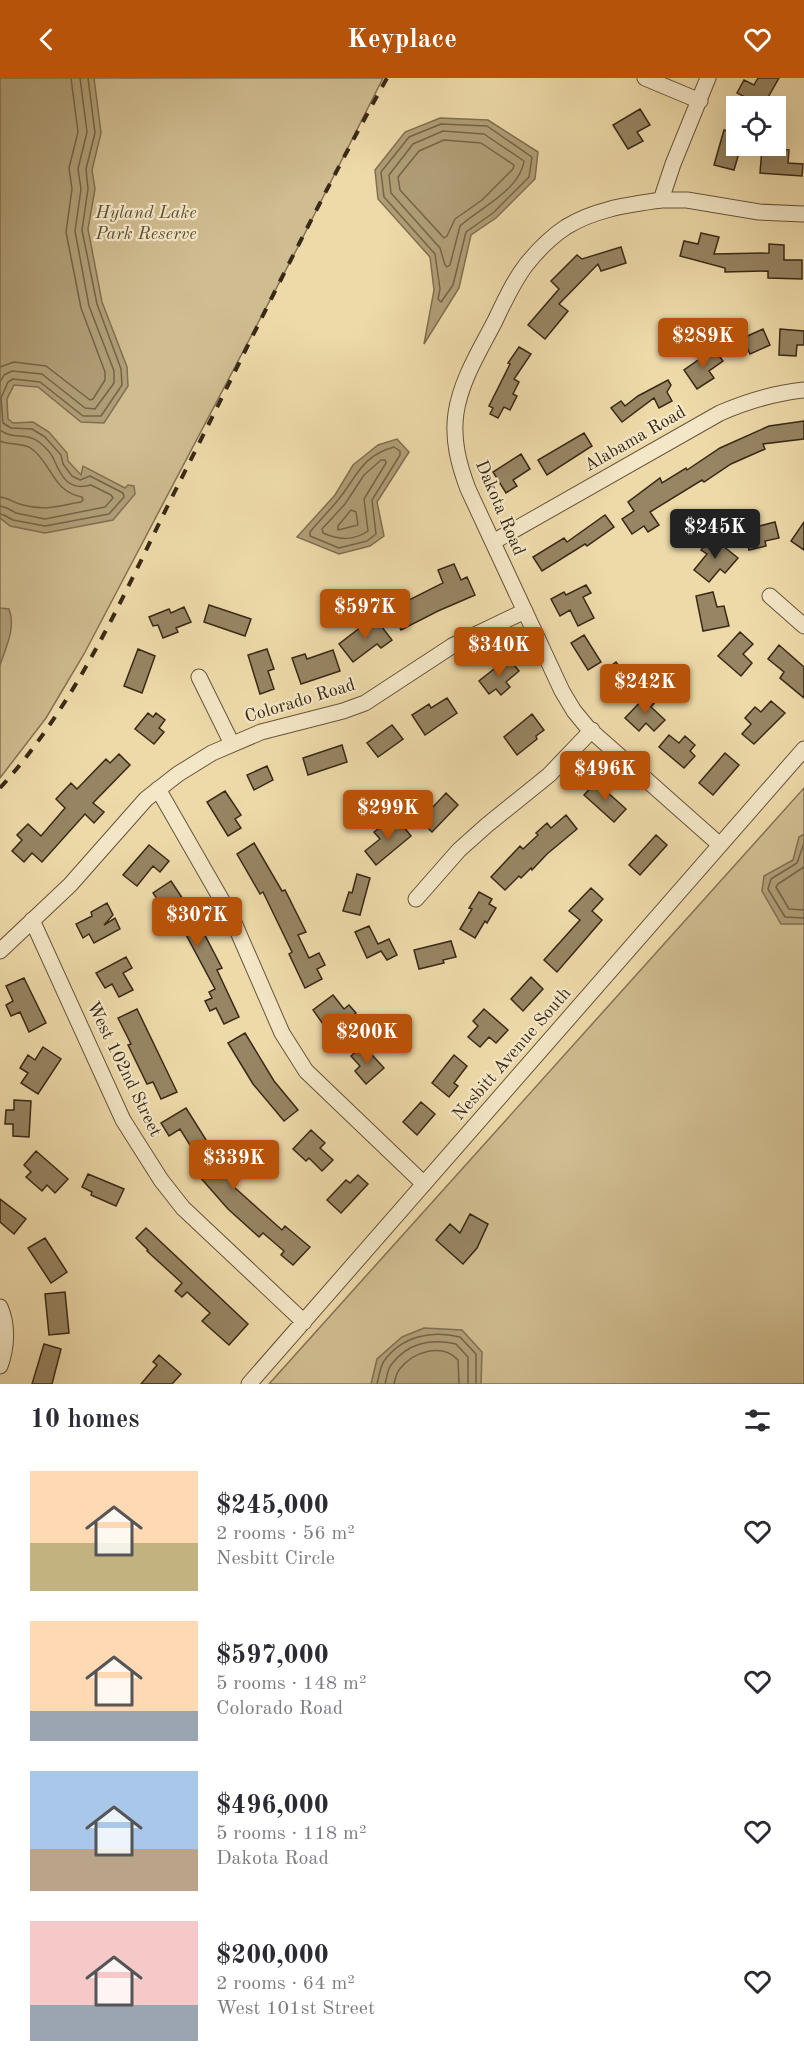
<!DOCTYPE html>
<html lang="en">
<head>
<meta charset="utf-8">
<style>
  body { margin:0; font-family:"Old Standard TT",serif; background:#f7f7f7; color:#2b2b33; height:100vh; display:flex; flex-direction:column; font-size:22px; white-space:nowrap }
  * { box-sizing:border-box; margin:0 }
  p { font-size:20px; color:#7c7c81 }
  .icon { flex:none; width:33px; height:33px; fill:none; stroke:currentColor; stroke-width:2; stroke-linecap:round; stroke-linejoin:round }
  .map { position:relative; height:1306px; overflow:hidden }
  .details { display:flex; flex-direction:column; background:#fff; flex:1 }
  .details>* { flex:none }
  .controls { position:absolute; left:726px; top:18px; display:grid; gap:12px }
  .controls a { display:grid; place-items:center; width:60px; height:60px; border-radius:0px; background:#fff; box-shadow:0 6px 24px #0002; font-size:30px }
  .price { position:absolute; translate:-50% -51px; padding:0 14px; border-radius:6px; background:#b45309; color:#fff; font-size:20px; line-height:39px; filter:drop-shadow(0 2px 3px #0008) }
  .price::after { content:''; position:absolute; left:50%; top:36px; width:18px; height:14px; margin-left:-9px; background:inherit; clip-path:polygon(0 0,100% 0,50% 100%) }
  .price.selected { background:#222; color:#fff }
  ul { padding:0; list-style:none }
  li { display:flex; align-items:center; gap:18px; height:150px; padding:0 30px }
  li span { display:grid; place-items:center; flex:none; width:168px; height:120px; border-radius:0px; color:#555 }
  li>.icon { margin-inline-start:auto }
  span .icon { width:72px; height:72px; fill:#fffc; stroke-width:1 }
  li b { font-size:26px }
  h2 { display:flex; justify-content:space-between; align-items:center; height:72px; padding:0 30px; font-size:26px }
  header { display:flex; justify-content:space-between; align-items:center; height:78px; padding:0 30px; background:#b45309; color:#fff; font-size:27px; font-weight:800 }
  .map>svg:first-child { display:block }
  .green { fill:#cfbc90; stroke:#847254; stroke-width:1.5 }
  .water { fill:#b09e77; stroke:#806f51; stroke-width:1.5 }
  .lines { fill:none; stroke-linecap:round; stroke-linejoin:round }
  .shore { stroke:#746447; stroke-width:1.5 }
  .building { fill:#978563; stroke:#392917; stroke-width:1.5 }
  .minor-casing { stroke:#66553c; stroke-width:17 }
  .minor { stroke:#f4e7c7; stroke-width:15 }
  .rail { stroke:#392917; stroke-width:4; stroke-dasharray:10 10; stroke-linecap:butt }
  .labels { text-anchor:middle; dominant-baseline:central; stroke-width:4.5; stroke-linejoin:round; paint-order:stroke }
  .park-label { font-size:18px; font-style:italic; fill:#5e4e35; stroke:#f4e7c7 }
  .street-label { font-size:18px; fill:#392917; stroke:#f4e7c7 }
</style>
</head>
<body>
<header><svg class="icon" aria-label="back" viewBox="0 0 24 24"><path d="M15 5l-7 7 7 7"/></svg>Keyplace<svg class="icon" aria-label="heart" viewBox="0 0 24 24"><path d="M12 20l-8-8c-3-5 5-10 8-4 3-6 11-1 8 4z"/></svg></header>
<div class="map">
<svg width="804" height="1306" viewBox="0 0 804 1306">
  <rect width="100%" height="100%" fill="#eedaa9"/>
  <filter id="stains"><feTurbulence type="fractalNoise" baseFrequency=".00333" numOctaves="4"/><feColorMatrix values="0 0 0 0 .2 0 0 0 0 .09 0 0 0 0 .02 0 0 0 .5 -.17"/></filter>
  <radialGradient id="worn" r=".72"><stop offset=".6" stop-color="#630" stop-opacity="0"/><stop offset="1" stop-color="#630" stop-opacity=".3"/></radialGradient>
  <path class="green" d="M 0,0 L 383,0 L 299,167 L 84,576 L 46,640 L 0,700 Z
    M 804,710 L 804,1306 L 269,1306 Z"/>
  <path class="water" d="M 0,0 L 94,0 L 101,55 L 92,92 L 95,111 L 88,151 L 102,224 L 127,289 L 128,308 L 104,345 L 81,344 L 38,309 L 14,307 L 7,321 L 8,341 L 13,345 L 33,344 L 49,354 L 67,375 L 68,383 L 81,397 L 83,388 L 125,410 L 128,407 L 134,408 L 135,416 L 113,442 L 45,455 L 10,448 L 0,440 Z
    M 440,40 L 488,42 L 538,74 L 535,101 L 496,140 L 471,157 L 459,210 L 424,266 L 434,212 L 430,179 L 378,121 L 375,92 L 405,54 Z
    M 397,361 L 409,374 L 377,424 L 384,458 L 370,468 L 339,476 L 297,459 L 335,417 L 353,387 L 378,367 Z
    M 0,530 L 9,531 C 16,550 6,569 0,587 Z
    M 804,756 L 804,846 L 781,846 L 762,813 L 764,798 L 793,782 L 799,759 Z
    M 424,1250 L 462,1252 L 482,1274 L 481,1306 L 371,1306 L 377,1281 L 402,1259 Z"/>
  <g class="lines">
    <path class="shore" d="M 441,46 L 487,48 L 532,79 L 529,99 L 493,135 L 466,154 L 453,207 L 441,224 L 438,221 L 440,211 L 435,176 L 384,119 L 381,94 L 409,59 Z
      M 443,53 L 484,56 L 524,83 C 520,112 480,130 460,148 L 450,187 L 447,189 L 445,187 L 440,170 L 391,115 L 389,97 L 413,66 Z
      M 444,62 L 481,65 L 514,87 L 513,91 L 482,122 L 455,141 L 447,158 L 444,160 L 400,112 L 398,99 L 419,73 Z
      M 0,289 L 14,284 L 46,288 L 90,322 L 93,321 L 105,302 L 105,294 L 81,230 L 66,154 L 72,111 L 69,90 L 78,54 L 71,0
      M 0,304 L 4,297 L 12,293 L 42,296 L 85,330 L 95,331 L 114,305 L 114,293 L 89,228 L 75,153 L 81,111 L 78,91 L 87,54 L 80,0
      M 0,352 C 13,362 26,354 39,364 C 44,368 52,376 54,382 C 62,400 69,413 91,407 L 111,417 L 113,420 L 105,429 L 45,441 L 16,435 L 7,430 L 0,428
      M 0,363 C 10,368 23,364 32,371 C 52,386 53,414 82,419 L 83,422 L 81,424 C 59,428 45,433 23,427 C 14,425 9,420 0,419
      M 394,369 L 400,373 L 400,377 L 372,422 L 376,456 L 367,463 L 339,470 L 310,458 L 310,454 C 319,443 329,433 338,422 C 357,399 361,378 394,369 Z
      M 381,382 L 385,382 L 386,385 L 364,421 L 368,453 C 353,463 339,462 323,455 L 322,451 L 345,426 L 364,397 Z
      M 351,432 L 356,434 L 358,447 L 338,452 L 338,448 Z
      M 0,436 L 4,437 L 13,442 L 45,448 L 109,436 L 124,419 L 123,415 L 90,398 L 80,402 L 72,398 L 63,386 L 61,377 L 45,359 L 32,351 L 11,350 L 3,345 L 1,320 L 8,304 L 13,301 L 40,304 L 83,338 L 101,338 L 122,307 L 121,291 L 97,226 L 82,152 L 88,111 L 86,91 L 95,55 L 88,0
      M 804,765 L 797,785 L 771,801 L 768,811 L 785,839 L 804,840
      M 804,789 L 778,806 L 776,809 L 789,831 L 804,832
      M 377,1306 C 379,1299 380,1289 384,1283 C 402,1258 431,1252 460,1259 L 476,1276 L 476,1306
      M 385,1306 C 387,1300 387,1292 391,1287 C 407,1265 431,1260 456,1266 L 468,1279 L 468,1306
      M 394,1306 C 395,1302 396,1296 399,1292 C 412,1274 442,1264 458,1282 L 459,1306"/>
  </g>
  <path class="building" d="M 758,0 L 779,0 L 763,28 L 737,15 L 744,2 L 754,7 Z
    M 640,31 L 650,47 L 637,54 L 643,63 L 628,71 L 613,47 Z
    M 724,52 L 736,55 L 736,68 L 741,68 L 734,92 L 714,87 Z
    M 762,70 L 789,72 L 788,85 L 803,86 L 802,98 L 760,95 Z
    M 701,155 L 719,159 L 714,176 L 769,175 L 769,166 L 784,167 L 784,182 L 802,182 L 802,201 L 768,200 L 768,193 L 725,194 L 725,190 L 680,178 L 684,163 L 698,166 Z
    M 621,169 L 626,185 L 601,193 L 598,186 L 559,226 L 568,233 L 545,261 L 528,247 L 559,211 L 551,203 L 577,177 L 582,181 Z
    M 763,251 L 770,267 L 750,276 L 743,260 Z
    M 780,251 L 804,253 L 804,267 L 797,267 L 796,278 L 779,277 Z
    M 519,269 L 531,276 L 514,301 L 519,304 L 513,316 L 517,318 L 510,332 L 504,329 L 498,340 L 490,336 L 493,330 L 489,328 L 510,286 L 508,285 Z
    M 714,271 L 723,283 L 709,293 L 714,300 L 697,311 L 684,292 Z
    M 668,302 L 671,307 L 667,314 L 672,323 L 659,330 L 654,320 L 622,344 L 611,330 L 621,323 L 625,328 L 638,318 Z
    M 804,343 L 804,361 L 763,366 L 765,371 L 731,386 L 704,404 L 702,402 L 650,434 L 659,447 L 648,454 L 644,448 L 632,456 L 622,441 L 634,433 L 628,424 L 660,400 L 662,405 L 686,390 L 687,392 L 720,370 L 769,348 Z
    M 584,355 L 592,368 L 547,397 L 538,382 Z
    M 521,376 L 530,391 L 513,402 L 517,408 L 506,415 L 493,394 Z
    M 605,437 L 614,449 L 587,468 L 585,466 L 542,493 L 533,479 L 564,460 L 567,464 Z
    M 775,444 L 779,460 L 765,463 L 766,468 L 749,472 L 744,452 Z
    M 804,444 L 804,472 L 791,463 Z
    M 712,459 L 738,480 L 725,495 L 720,491 L 709,504 L 694,492 L 707,476 L 701,472 Z
    M 454,486 L 461,502 L 467,499 L 475,517 L 438,533 L 401,552 L 391,531 L 443,505 L 438,492 Z
    M 586,507 L 591,515 L 583,519 L 594,540 L 578,548 L 570,532 L 560,538 L 551,521 L 564,514 L 566,517 Z
    M 713,514 L 717,529 L 724,528 L 729,548 L 703,553 L 696,518 Z
    M 209,527 L 251,541 L 245,558 L 204,544 Z
    M 184,529 L 191,544 L 176,550 L 178,554 L 163,560 L 158,547 L 153,548 L 149,539 L 169,531 L 171,535 Z
    M 374,539 L 392,562 L 381,570 L 377,566 L 353,584 L 339,566 Z
    M 740,554 L 753,566 L 743,576 L 752,585 L 741,598 L 718,578 Z
    M 584,557 L 601,584 L 588,592 L 571,565 Z
    M 779,567 L 804,589 L 804,620 L 780,600 L 784,594 L 768,581 Z
    M 138,571 L 155,578 L 142,615 L 124,608 Z
    M 267,571 L 274,591 L 268,593 L 274,611 L 260,616 L 248,577 Z
    M 333,572 L 340,593 L 301,606 L 292,580 L 305,576 L 307,581 Z
    M 508,580 L 519,593 L 506,604 L 510,609 L 501,617 L 496,611 L 489,616 L 479,603 Z
    M 616,584 L 627,600 L 632,596 L 639,607 L 622,619 L 604,593 Z
    M 647,617 L 655,624 L 651,629 L 665,642 L 654,653 L 646,645 L 639,653 L 625,640 Z
    M 447,620 L 457,635 L 425,657 L 412,637 L 429,626 L 431,630 Z
    M 771,623 L 785,635 L 754,666 L 742,656 L 751,646 L 745,640 L 755,629 L 761,634 Z
    M 148,635 L 153,639 L 156,635 L 165,642 L 159,650 L 164,654 L 154,666 L 135,651 Z
    M 532,636 L 544,652 L 536,658 L 537,661 L 517,677 L 504,659 Z
    M 392,647 L 403,661 L 378,679 L 367,665 Z
    M 669,657 L 679,665 L 685,658 L 695,667 L 690,673 L 695,678 L 684,690 L 659,669 Z
    M 342,667 L 347,684 L 308,697 L 303,680 Z
    M 725,675 L 739,687 L 713,717 L 699,705 Z
    M 119,676 L 130,687 L 93,725 L 104,734 L 94,745 L 85,736 L 42,784 L 32,775 L 24,784 L 12,773 L 22,762 L 17,757 L 28,746 L 41,758 L 65,730 L 56,721 L 71,705 L 77,711 L 106,681 L 110,685 Z
    M 267,688 L 273,702 L 254,712 L 247,697 Z
    M 596,704 L 626,731 L 614,744 L 584,717 Z
    M 225,713 L 241,737 L 235,741 L 241,750 L 228,758 L 207,724 Z
    M 446,715 L 458,727 L 432,754 L 420,743 Z
    M 566,737 L 577,751 L 547,776 L 532,792 L 531,790 L 521,800 L 519,798 L 505,812 L 491,799 L 520,768 L 523,771 L 538,757 L 536,755 L 547,745 L 551,750 Z
    M 398,742 L 411,758 L 376,787 L 365,773 L 380,761 L 374,754 L 386,745 L 389,749 Z
    M 656,757 L 667,767 L 640,797 L 629,787 Z
    M 254,765 L 282,813 L 285,812 L 306,854 L 298,857 L 309,880 L 319,875 L 325,887 L 317,891 L 322,901 L 305,910 L 289,876 L 292,874 L 263,814 L 260,816 L 237,776 Z
    M 149,767 L 169,783 L 160,794 L 153,788 L 137,808 L 123,797 Z
    M 357,796 L 370,800 L 360,837 L 343,833 L 349,814 L 352,815 Z
    M 171,803 L 198,844 L 222,890 L 217,892 L 239,939 L 224,946 L 216,930 L 210,933 L 205,923 L 212,920 L 209,914 L 215,911 L 184,853 L 179,857 L 175,851 L 168,856 L 162,847 L 171,841 L 153,815 Z
    M 591,810 L 603,821 L 592,833 L 602,842 L 557,894 L 544,882 L 580,842 L 569,833 Z
    M 479,814 L 492,821 L 489,826 L 496,830 L 487,845 L 485,843 L 475,860 L 460,851 L 472,831 L 469,830 Z
    M 107,825 L 113,837 L 104,847 L 115,840 L 120,851 L 94,865 L 89,856 L 83,860 L 76,846 L 92,838 L 91,834 Z
    M 369,848 L 378,866 L 389,861 L 397,877 L 387,882 L 381,873 L 367,880 L 355,854 Z
    M 451,863 L 456,879 L 443,882 L 444,885 L 419,891 L 414,872 Z
    M 126,879 L 132,890 L 123,895 L 133,912 L 119,919 L 112,906 L 105,910 L 96,895 Z
    M 531,899 L 543,911 L 523,933 L 511,921 Z
    M 24,900 L 46,945 L 29,954 L 20,934 L 11,938 L 6,927 L 13,923 L 6,908 Z
    M 333,917 L 344,931 L 349,927 L 356,935 L 349,941 L 355,949 L 344,957 L 331,940 L 323,946 L 313,932 Z
    M 137,931 L 177,1014 L 161,1021 L 153,1004 L 147,1006 L 128,967 L 131,966 L 118,940 Z
    M 484,931 L 508,952 L 496,965 L 489,959 L 480,969 L 468,959 L 478,948 L 473,943 Z
    M 245,955 L 274,1003 L 298,1032 L 284,1043 L 253,1006 L 228,965 Z
    M 363,967 L 384,990 L 366,1006 L 355,993 L 360,988 L 351,978 Z
    M 43,969 L 61,981 L 38,1016 L 21,1005 L 28,995 L 20,990 L 28,977 L 35,982 Z
    M 454,977 L 467,988 L 454,1005 L 458,1008 L 449,1019 L 432,1005 Z
    M 14,1022 L 31,1023 L 29,1059 L 13,1058 L 13,1046 L 5,1046 L 6,1032 L 14,1032 Z
    M 421,1024 L 435,1036 L 417,1057 L 403,1044 Z
    M 186,1030 L 208,1065 L 200,1070 L 235,1108 L 234,1109 L 282,1152 L 285,1148 L 310,1169 L 293,1187 L 281,1177 L 284,1173 L 263,1155 L 259,1159 L 228,1131 L 192,1090 L 200,1083 L 180,1051 L 169,1058 L 161,1045 Z
    M 311,1052 L 325,1065 L 320,1070 L 333,1082 L 322,1093 L 309,1080 L 306,1083 L 293,1071 Z
    M 36,1073 L 68,1101 L 55,1115 L 47,1107 L 42,1113 L 26,1099 L 31,1094 L 24,1087 Z
    M 88,1096 L 124,1111 L 116,1128 L 91,1117 L 92,1114 L 82,1109 Z
    M 358,1097 L 368,1106 L 341,1135 L 327,1122 L 346,1102 L 350,1105 Z
    M 0,1121 L 26,1141 L 14,1156 L 0,1144 Z
    M 470,1136 L 488,1146 L 477,1170 L 463,1186 L 436,1162 L 450,1146 L 460,1155 Z
    M 146,1150 L 248,1246 L 229,1267 L 202,1243 L 210,1235 L 187,1214 L 182,1219 L 175,1213 L 182,1205 L 147,1173 L 148,1172 L 136,1160 Z
    M 45,1160 L 67,1194 L 51,1205 L 28,1170 Z
    M 65,1214 L 69,1255 L 49,1257 L 45,1216 Z
    M 44,1266 L 61,1271 L 52,1306 L 32,1306 Z
    M 159,1277 L 181,1296 L 172,1306 L 141,1306 L 157,1287 L 153,1284 Z"/>
  <g class="lines">
    <g class="minor-casing">
      <path id="minor" d="M 645,0 L 700,23
        M 708,0 L 673,86 L 661,122 C 628,127 595,131 566,149 C 551,159 537,173 526,187 C 513,204 504,224 495,243 C 480,272 461,302 456,335 C 452,362 459,387 468,411 L 562,613 L 574,633 L 588,650 L 720,767
        M 661,122 L 687,122 L 759,134 L 804,136
        M 493,464 L 720,335 C 748,323 774,315 804,312
        M 770,518 L 804,548
        M 199,599 L 232,666
        M 158,711 L 232,840 L 282,955 L 306,993 L 424,1106
        M 416,821 L 459,772 L 487,747 L 549,697 L 592,652
        M 32,842 L 123,1042 L 161,1102 L 183,1130 L 304,1244
        M 0,873 L 70,807 L 146,721 L 178,696 L 212,675 L 261,654 L 343,633 L 365,625 L 452,568 L 525,533
        M 0,1229 C 8,1247 7,1269 0,1288
        M 249,1306 L 804,671"/>
    </g>
    <use href="#minor" class="minor"/>
    <path class="rail" d="M 0,710 C 77,625 121,522 171,421 C 242,281 310,138 387,0"/>
  </g>
  <g class="labels">
    <g class="park-label">
      <text x="146" y="135">Hyland Lake<tspan x="146" dy="21">Park Reserve</tspan></text>
    </g>
    <g class="street-label">
      <text transform="translate(635 361) rotate(-30)">Alabama Road</text>
      <text transform="translate(500 430) rotate(67)">Dakota Road</text>
      <text transform="translate(300 623) rotate(-17)">Colorado Road</text>
      <text transform="translate(512 976) rotate(-49)">Nesbitt Avenue South</text>
      <text transform="translate(124 991) rotate(64)">West 102nd Street</text>
    </g>
  </g>
  <rect width="100%" height="100%" filter="url(#stains)"/>
  <rect width="100%" height="100%" fill="url(#worn)"/>
</svg>
<div class="controls">
<a><svg class="icon" aria-label="locate" viewBox="0 0 24 24"><circle cx="12" cy="12" r="6"/><path d="M12 2v4M12 18v4M2 12h4M18 12h4"/></svg></a>
</div>
<b class="price" style="left:703px;top:291px">$289K</b>
<b class="price selected" style="left:715px;top:482px">$245K</b>
<b class="price" style="left:365px;top:562px">$597K</b>
<b class="price" style="left:499px;top:600px">$340K</b>
<b class="price" style="left:645px;top:637px">$242K</b>
<b class="price" style="left:605px;top:724px">$496K</b>
<b class="price" style="left:388px;top:763px">$299K</b>
<b class="price" style="left:197px;top:870px">$307K</b>
<b class="price" style="left:367px;top:987px">$200K</b>
<b class="price" style="left:234px;top:1113px">$339K</b>
</div>
<section class="details">
<h2>10 homes<svg class="icon" aria-label="filters" viewBox="0 0 24 24"><path d="M4 7h16M4 17h16"/><circle cx="9" cy="7" r="2"/><circle cx="15" cy="17" r="2"/></svg></h2>
<ul>
<li><span style="background:linear-gradient(#ffd9b3 60%,#c2b280 0)"><svg class="icon" aria-label="home" viewBox="0 0 24 24"><path d="M3 11l9-7 9 7M6 9v11h12V9"/></svg></span><div><b>$245,000</b><p>2 rooms · 56 m²</p><p>Nesbitt Circle</p></div><svg class="icon" aria-label="heart" viewBox="0 0 24 24"><path d="M12 20l-8-8c-3-5 5-10 8-4 3-6 11-1 8 4z"/></svg></li>
<li><span style="background:linear-gradient(#ffd9b3 75%,#9aa5b1 0)"><svg class="icon" aria-label="home" viewBox="0 0 24 24"><path d="M3 11l9-7 9 7M6 9v11h12V9"/></svg></span><div><b>$597,000</b><p>5 rooms · 148 m²</p><p>Colorado Road</p></div><svg class="icon" aria-label="heart" viewBox="0 0 24 24"><path d="M12 20l-8-8c-3-5 5-10 8-4 3-6 11-1 8 4z"/></svg></li>
<li><span style="background:linear-gradient(#a9c7e8 65%,#b9a48a 0)"><svg class="icon" aria-label="home" viewBox="0 0 24 24"><path d="M3 11l9-7 9 7M6 9v11h12V9"/></svg></span><div><b>$496,000</b><p>5 rooms · 118 m²</p><p>Dakota Road</p></div><svg class="icon" aria-label="heart" viewBox="0 0 24 24"><path d="M12 20l-8-8c-3-5 5-10 8-4 3-6 11-1 8 4z"/></svg></li>
<li><span style="background:linear-gradient(#f6c9c9 70%,#9aa5b1 0)"><svg class="icon" aria-label="home" viewBox="0 0 24 24"><path d="M3 11l9-7 9 7M6 9v11h12V9"/></svg></span><div><b>$200,000</b><p>2 rooms · 64 m²</p><p>West 101st Street</p></div><svg class="icon" aria-label="heart" viewBox="0 0 24 24"><path d="M12 20l-8-8c-3-5 5-10 8-4 3-6 11-1 8 4z"/></svg></li>
</ul>
</section>
</body>
</html>
